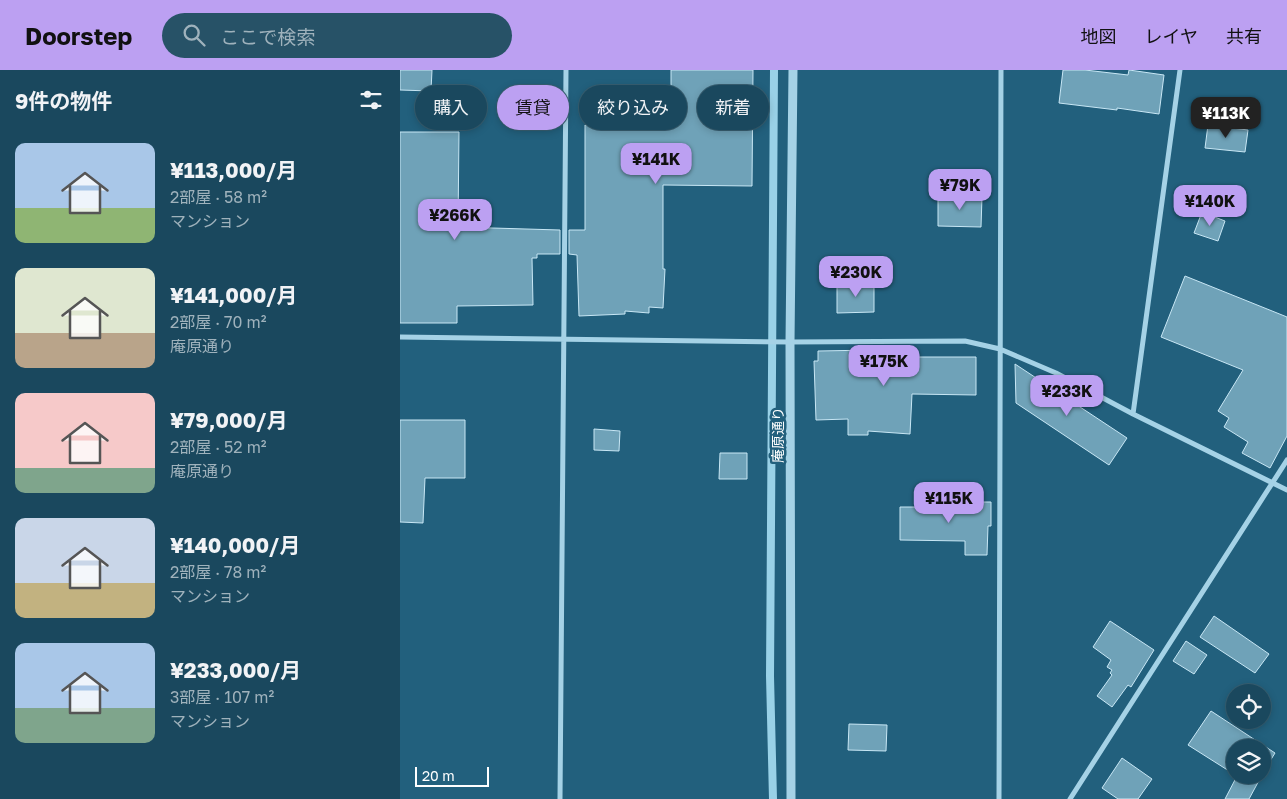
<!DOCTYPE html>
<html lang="ja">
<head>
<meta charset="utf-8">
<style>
  body { margin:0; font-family:"Golos Text","Noto Sans JP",sans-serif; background:#275267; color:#f1f3f6; height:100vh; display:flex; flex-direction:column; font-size:19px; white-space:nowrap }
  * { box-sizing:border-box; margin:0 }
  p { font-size:16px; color:#9fb2bc }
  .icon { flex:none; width:28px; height:28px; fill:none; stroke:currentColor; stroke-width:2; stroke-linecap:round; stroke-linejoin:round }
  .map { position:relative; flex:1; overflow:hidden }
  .panel { display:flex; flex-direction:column; background:#1a485e; width:400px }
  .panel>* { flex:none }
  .banner { position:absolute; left:15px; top:15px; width:475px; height:45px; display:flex; gap:10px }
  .controls { position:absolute; left:826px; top:614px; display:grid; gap:10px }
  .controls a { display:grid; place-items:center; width:45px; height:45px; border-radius:50%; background:#1a485e; box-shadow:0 2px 8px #0003,0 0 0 1px #386073; font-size:25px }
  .scale { position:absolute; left:15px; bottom:12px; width:74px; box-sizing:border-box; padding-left:5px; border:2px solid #fff; border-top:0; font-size:14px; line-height:18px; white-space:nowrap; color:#fff; -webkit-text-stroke:4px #22607d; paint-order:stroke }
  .price { position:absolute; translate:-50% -42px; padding:0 11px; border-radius:10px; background:#bca0f2; color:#111; font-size:16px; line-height:32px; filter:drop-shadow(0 1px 2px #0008) }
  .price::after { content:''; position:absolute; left:50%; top:30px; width:15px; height:11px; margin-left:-8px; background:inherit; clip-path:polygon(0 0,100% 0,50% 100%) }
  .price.selected { background:#222; color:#fff }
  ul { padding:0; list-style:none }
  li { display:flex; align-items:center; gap:15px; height:125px; padding:0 15px }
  li span { display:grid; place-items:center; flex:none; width:140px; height:100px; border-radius:10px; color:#555 }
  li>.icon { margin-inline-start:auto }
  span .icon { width:60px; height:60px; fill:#fffc; stroke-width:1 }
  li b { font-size:21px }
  h2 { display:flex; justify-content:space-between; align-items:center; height:60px; padding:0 15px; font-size:21px }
  .pill { padding:0 18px; border-radius:22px; background:#1a485e; box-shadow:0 2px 8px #0003,0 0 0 1px #386073; font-size:18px; line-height:45px }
  .pill.selected { background:#bca0f2; color:#111 }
  header { display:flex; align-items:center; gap:30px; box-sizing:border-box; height:70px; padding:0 25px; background:#bca0f2; color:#111 }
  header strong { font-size:24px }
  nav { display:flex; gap:28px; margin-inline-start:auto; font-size:18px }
  .search { width:350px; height:45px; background:#275267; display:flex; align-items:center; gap:12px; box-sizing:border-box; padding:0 18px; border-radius:28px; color:#9fb2bc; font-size:19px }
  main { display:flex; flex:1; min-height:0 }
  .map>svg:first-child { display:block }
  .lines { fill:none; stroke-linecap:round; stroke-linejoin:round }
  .stream { stroke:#99d1e7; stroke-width:8 }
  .building { fill:#6fa2b8; stroke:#c8e7f5 }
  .minor { stroke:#a5d2e6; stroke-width:5 }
  .tertiary { stroke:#a5d2e6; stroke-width:9 }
  .labels { text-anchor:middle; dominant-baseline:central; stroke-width:5; stroke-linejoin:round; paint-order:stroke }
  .street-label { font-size:14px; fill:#fff; stroke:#22607d }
</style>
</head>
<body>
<header>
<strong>Doorstep</strong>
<div class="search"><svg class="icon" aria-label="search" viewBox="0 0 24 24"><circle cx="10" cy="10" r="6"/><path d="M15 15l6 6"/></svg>ここで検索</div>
<nav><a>地図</a><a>レイヤ</a><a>共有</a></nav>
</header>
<main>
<section class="panel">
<h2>9件の物件<svg class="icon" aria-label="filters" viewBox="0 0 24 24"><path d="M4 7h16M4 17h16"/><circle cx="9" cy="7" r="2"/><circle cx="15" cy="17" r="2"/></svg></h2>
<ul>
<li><span style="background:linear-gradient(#a9c7e8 65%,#8fb573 0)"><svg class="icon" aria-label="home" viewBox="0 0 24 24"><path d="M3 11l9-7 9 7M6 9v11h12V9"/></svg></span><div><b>¥113,000/月</b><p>2部屋 · 58 m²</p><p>マンション</p></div></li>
<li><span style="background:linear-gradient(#dfe7d0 65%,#b9a48a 0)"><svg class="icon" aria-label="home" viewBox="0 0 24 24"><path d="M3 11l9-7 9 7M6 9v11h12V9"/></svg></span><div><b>¥141,000/月</b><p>2部屋 · 70 m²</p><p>庵原通り</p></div></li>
<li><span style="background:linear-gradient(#f6c9c9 75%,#7fa58c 0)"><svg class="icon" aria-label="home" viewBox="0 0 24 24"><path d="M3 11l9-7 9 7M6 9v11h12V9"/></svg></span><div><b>¥79,000/月</b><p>2部屋 · 52 m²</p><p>庵原通り</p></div></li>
<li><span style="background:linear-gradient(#c9d6e8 65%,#c2b280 0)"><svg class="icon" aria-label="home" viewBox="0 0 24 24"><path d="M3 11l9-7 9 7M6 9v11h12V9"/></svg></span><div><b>¥140,000/月</b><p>2部屋 · 78 m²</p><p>マンション</p></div></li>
<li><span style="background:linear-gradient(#a9c7e8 65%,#7fa58c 0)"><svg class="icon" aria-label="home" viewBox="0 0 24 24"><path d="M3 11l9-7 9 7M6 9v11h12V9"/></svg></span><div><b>¥233,000/月</b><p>3部屋 · 107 m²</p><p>マンション</p></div></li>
</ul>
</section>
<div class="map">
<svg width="887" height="729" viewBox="0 0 887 729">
  <rect width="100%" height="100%" fill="#22607d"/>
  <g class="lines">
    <path class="stream" d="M 373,729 L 370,606 L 374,0"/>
  </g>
  <path class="building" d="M 0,0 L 32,0 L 31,21 L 0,20 Z
    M 271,0 L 353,0 L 352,116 L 263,115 L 263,199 L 265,199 L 263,238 L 249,237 L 249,243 L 225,241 L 225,244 L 179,246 L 177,185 L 169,184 L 169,160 L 185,160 L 185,55 L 271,55 Z
    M 663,0 L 685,0 L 728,5 L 729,0 L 764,5 L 759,44 L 717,38 L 717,40 L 659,33 Z
    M 808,55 L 848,60 L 845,82 L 805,78 Z
    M 0,62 L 59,62 L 58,157 L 160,160 L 160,184 L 137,184 L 137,188 L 132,188 L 133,235 L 57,236 L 57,253 L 0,253 Z
    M 538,126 L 582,127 L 581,157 L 538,156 Z
    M 802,142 L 825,151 L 818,171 L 794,163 Z
    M 785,206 L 887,247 L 887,366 L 870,398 L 842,383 L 848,372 L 824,357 L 829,348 L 818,341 L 843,300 L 761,267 Z
    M 474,214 L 474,242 L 437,243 L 437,215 Z
    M 473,280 L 473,285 L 509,285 L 509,287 L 576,287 L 576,325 L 512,324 L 510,364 L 468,361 L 468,365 L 448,365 L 448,349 L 416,350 L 414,291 L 418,291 L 418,281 Z
    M 615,294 L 727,368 L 709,395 L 616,333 Z
    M 0,350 L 65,350 L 65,408 L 25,408 L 23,453 L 0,452 Z
    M 194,359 L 220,361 L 219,381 L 194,380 Z
    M 320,383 L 347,383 L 347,409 L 319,409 Z
    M 542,432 L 591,432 L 591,456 L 588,456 L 587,485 L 565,485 L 565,471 L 500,470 L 500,437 L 542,437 Z
    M 814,546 L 869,584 L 855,603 L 800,567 Z
    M 710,551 L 754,580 L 731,617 L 728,615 L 712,637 L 697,626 L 712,605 L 710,603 L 712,600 L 707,597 L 711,590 L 693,577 Z
    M 786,571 L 807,585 L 794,604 L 773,591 Z
    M 811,641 L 875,683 L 862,704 L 862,678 L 835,678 L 835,705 L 862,705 L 849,729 L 825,729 L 837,706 L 788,675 Z
    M 449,654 L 487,655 L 486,681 L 448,680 Z
    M 722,688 L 752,709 L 738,729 L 718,729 L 702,718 Z"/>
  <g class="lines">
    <path class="minor" d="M 0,267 L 390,272 L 565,271 L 600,279 L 656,303 L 733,344 L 887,420
      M 733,344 L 780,0
      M 160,729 L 166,0
      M 599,729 L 601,0
      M 670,729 L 887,390"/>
    <path class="tertiary" d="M 391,729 L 390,272 L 393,0"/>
  </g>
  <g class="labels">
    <g class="street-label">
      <text transform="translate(377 365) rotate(-90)">庵原通り</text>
    </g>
  </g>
</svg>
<div class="controls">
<a><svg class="icon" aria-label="locate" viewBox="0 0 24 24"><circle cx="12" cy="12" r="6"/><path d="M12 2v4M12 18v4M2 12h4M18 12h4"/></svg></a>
<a><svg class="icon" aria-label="layers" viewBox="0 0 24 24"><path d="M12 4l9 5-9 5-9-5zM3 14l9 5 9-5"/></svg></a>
</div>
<div class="scale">20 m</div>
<b class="price selected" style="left:826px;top:69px">¥113K</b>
<b class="price" style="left:256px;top:115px">¥141K</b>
<b class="price" style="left:560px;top:141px">¥79K</b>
<b class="price" style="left:810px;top:157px">¥140K</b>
<b class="price" style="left:55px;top:171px">¥266K</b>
<b class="price" style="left:456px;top:228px">¥230K</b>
<b class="price" style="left:484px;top:317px">¥175K</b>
<b class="price" style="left:667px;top:347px">¥233K</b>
<b class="price" style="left:549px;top:454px">¥115K</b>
<div class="banner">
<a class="pill">購入</a>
<a class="pill selected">賃貸</a>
<a class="pill">絞り込み</a>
<a class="pill">新着</a>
</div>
</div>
</main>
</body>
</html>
